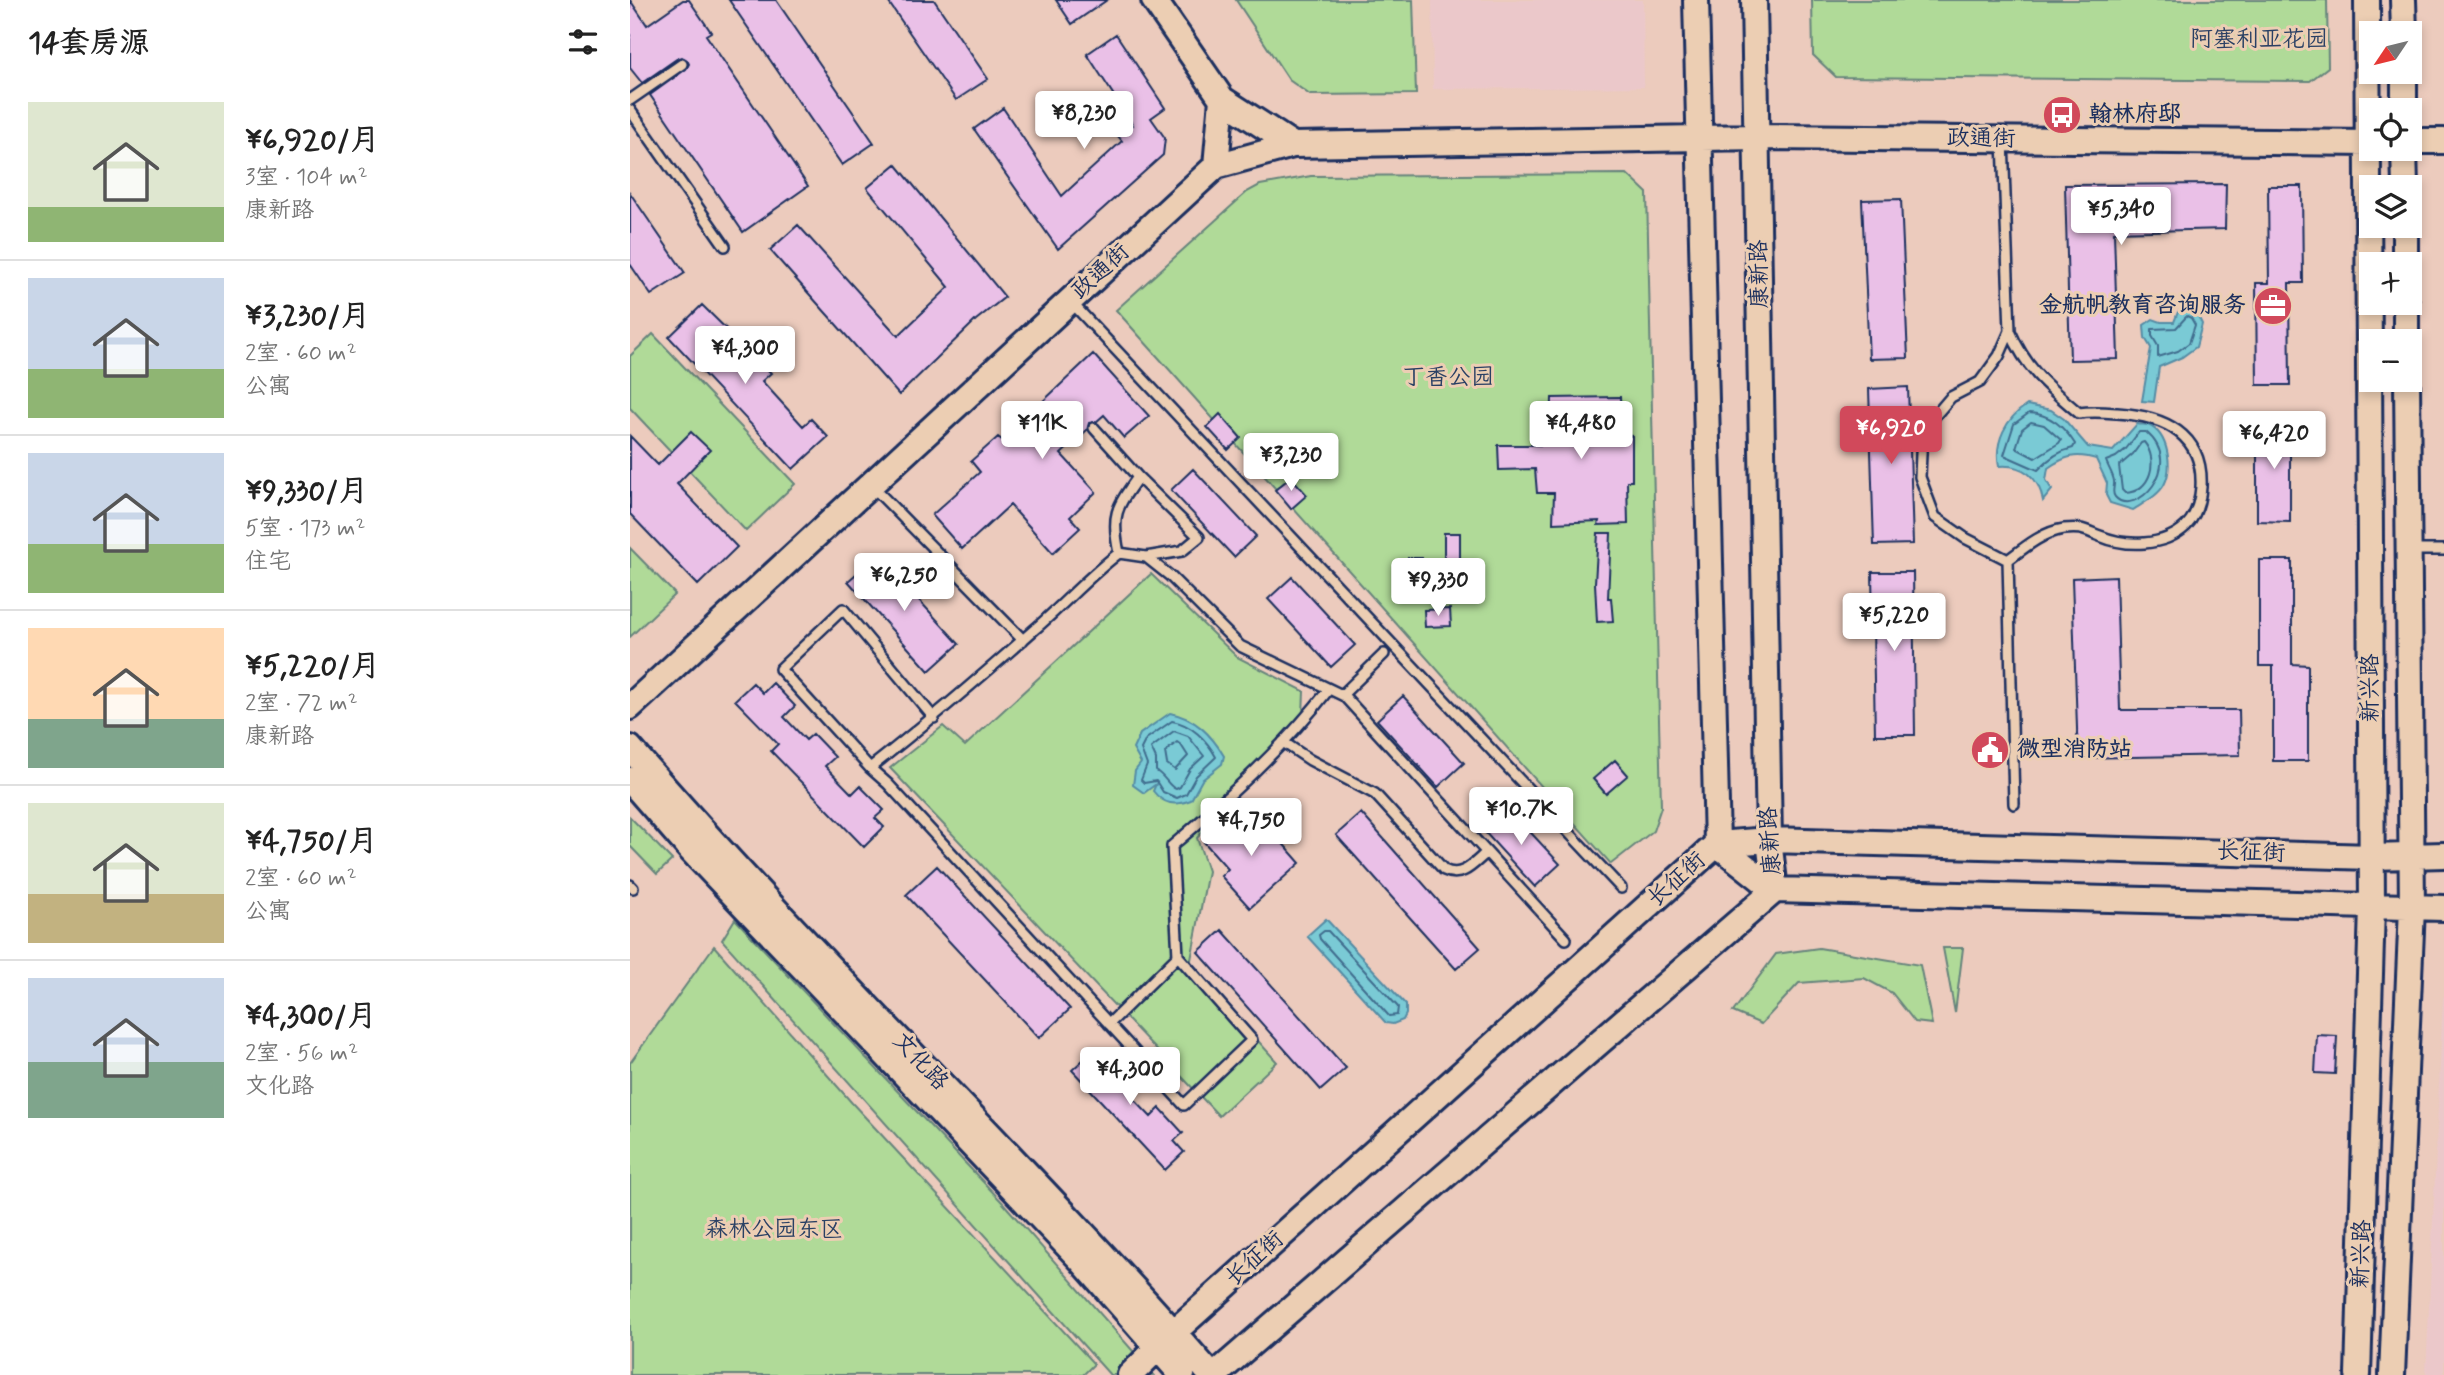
<!DOCTYPE html>
<html lang="zh">
<head>
<meta charset="utf-8">
<style>
  body { margin:0; font-family:Mynerve,"LXGW WenKai TC",sans-serif; background:#f2f2f2; color:#222; height:100vh; display:flex; flex-direction:column; font-size:26px; white-space:nowrap }
  * { box-sizing:border-box; margin:0 }
  p { font-size:23px; color:#767676 }
  .icon { flex:none; width:38px; height:38px; fill:none; stroke:currentColor; stroke-width:2; stroke-linecap:round; stroke-linejoin:round }
  .map { position:relative; flex:1; overflow:hidden }
  .side { display:flex; flex-direction:column; background:#fff; width:630px }
  .side>* { flex:none }
  .needle { width:46px; rotate:235deg }
  .controls { position:absolute; left:1729px; top:21px; display:grid; gap:14px }
  .controls a { display:grid; place-items:center; width:63px; height:63px; border-radius:0px; background:#fff; box-shadow:0 4px 10px #0003; font-size:35px }
  .price { position:absolute; translate:-50% -60px; padding:0 16px; border-radius:7px; background:#fff; color:#222; font-size:23px; line-height:46px; filter:drop-shadow(0 2px 4px #0008) }
  .price::after { content:''; position:absolute; left:50%; top:42px; width:21px; height:16px; margin-left:-10px; background:inherit; clip-path:polygon(0 0,100% 0,50% 100%) }
  .price.selected { background:#d1495b; color:#fff }
  ul { padding:0; list-style:none }
  li { display:flex; align-items:center; gap:21px; height:175px; padding:0 28px }
  li+li { border-top:2px solid #e0e0e0 }
  li span { display:grid; place-items:center; flex:none; width:196px; height:140px; border-radius:0px; color:#555 }
  li>.icon { margin-inline-start:auto }
  span .icon { width:84px; height:84px; fill:#fffc; stroke-width:1 }
  li b { font-size:30px }
  h2 { display:flex; justify-content:space-between; align-items:center; height:84px; padding:0 28px; font-size:30px }
  main { display:flex; flex:1; min-height:0 }
  .map>svg:first-child { display:block }
  .built { fill:#ebc8ca }
  .green { fill:#b0da98; stroke:#66847b; stroke-width:2 }
  .water { fill:#7acad5; stroke:#548ca5; stroke-width:2 }
  .lines { fill:none; stroke-linecap:round; stroke-linejoin:round }
  .shore { stroke:#416d8e; stroke-width:2 }
  .building { fill:#eac0e7; stroke:#1b2f5e; stroke-width:2 }
  .lane-casing { stroke:#1b2f5e; stroke-width:14 }
  .secondary-casing { stroke:#1b2f5e; stroke-width:30 }
  .lane { stroke:#ecceb3; stroke-width:9 }
  .secondary { stroke:#ecceb3; stroke-width:24 }
  .labels { text-anchor:middle; dominant-baseline:central; stroke-width:6; stroke-linejoin:round; paint-order:stroke }
  .park-label { font-size:23px; fill:#2a4064; stroke:#ecceb3 }
  .poi-label { font-size:23px; font-weight:bold; fill:#1b2f5e; stroke:#ecceb3; text-anchor:start }
  .street-label { font-size:23px; fill:#1b2f5e; stroke:#ecceb3 }
</style>
</head>
<body>
<main>
<section class="side">
<h2>14套房源<svg class="icon" aria-label="filters" viewBox="0 0 24 24"><path d="M4 7h16M4 17h16"/><circle cx="9" cy="7" r="2"/><circle cx="15" cy="17" r="2"/></svg></h2>
<ul>
<li><span style="background:linear-gradient(#dfe7d0 75%,#8fb573 0)"><svg class="icon" aria-label="home" viewBox="0 0 24 24"><path d="M3 11l9-7 9 7M6 9v11h12V9"/></svg></span><div><b>¥6,920/月</b><p>3室 · 104 m²</p><p>康新路</p></div></li>
<li><span style="background:linear-gradient(#c9d6e8 65%,#8fb573 0)"><svg class="icon" aria-label="home" viewBox="0 0 24 24"><path d="M3 11l9-7 9 7M6 9v11h12V9"/></svg></span><div><b>¥3,230/月</b><p>2室 · 60 m²</p><p>公寓</p></div></li>
<li><span style="background:linear-gradient(#c9d6e8 65%,#8fb573 0)"><svg class="icon" aria-label="home" viewBox="0 0 24 24"><path d="M3 11l9-7 9 7M6 9v11h12V9"/></svg></span><div><b>¥9,330/月</b><p>5室 · 173 m²</p><p>住宅</p></div></li>
<li><span style="background:linear-gradient(#ffd9b3 65%,#7fa58c 0)"><svg class="icon" aria-label="home" viewBox="0 0 24 24"><path d="M3 11l9-7 9 7M6 9v11h12V9"/></svg></span><div><b>¥5,220/月</b><p>2室 · 72 m²</p><p>康新路</p></div></li>
<li><span style="background:linear-gradient(#dfe7d0 65%,#c2b280 0)"><svg class="icon" aria-label="home" viewBox="0 0 24 24"><path d="M3 11l9-7 9 7M6 9v11h12V9"/></svg></span><div><b>¥4,750/月</b><p>2室 · 60 m²</p><p>公寓</p></div></li>
<li><span style="background:linear-gradient(#c9d6e8 60%,#7fa58c 0)"><svg class="icon" aria-label="home" viewBox="0 0 24 24"><path d="M3 11l9-7 9 7M6 9v11h12V9"/></svg></span><div><b>¥4,300/月</b><p>2室 · 56 m²</p><p>文化路</p></div></li>
</ul>
</section>
<div class="map">
<svg width="1814" height="1375" viewBox="0 0 1814 1375">
  <rect width="100%" height="100%" fill="#eccbbd"/>
  <filter id="ink" filterUnits="userSpaceOnUse"><feTurbulence type="fractalNoise" baseFrequency=".0143" numOctaves="2"/><feDisplacementMap in="SourceGraphic" scale="14" xChannelSelector="R" yChannelSelector="G"/><feConvolveMatrix kernelMatrix="1 2 1 2 8 2 1 2 1" color-interpolation-filters="sRGB"/></filter>
  <g filter="url(#ink)">
    <path class="built" d="M 802,0 L 1013,0 L 1014,87 L 803,89 Z
      M 1814,996 L 1814,1375 L 1796,1375 L 1813,997 Z"/>
    <path class="green" d="M 606,0 L 783,0 L 786,94 L 680,95 L 659,80 Z
      M 1182,0 L 1697,0 L 1698,67 L 1680,81 L 1206,77 L 1183,55 Z
      M 997,174 L 1017,193 L 1031,807 L 1023,831 L 981,864 L 486,310 L 617,192 L 630,185 L 681,176 Z
      M 23,334 L 165,484 L 116,531 L 0,408 L 0,356 Z
      M 0,548 L 45,594 L 0,637 Z
      M 521,574 L 607,657 L 674,691 L 673,715 L 567,838 L 578,871 L 560,965 L 647,1062 L 589,1116 L 260,768 L 313,726 L 335,746 Z
      M 0,817 L 42,860 L 27,874 L 0,846 Z
      M 105,919 L 373,1203 L 524,1375 L 480,1375 L 92,940 Z
      M 84,946 L 222,1103 L 464,1364 L 453,1375 L 0,1375 L 0,1063 Z
      M 1189,948 L 1290,965 L 1302,1024 L 1285,1022 L 1262,993 L 1234,978 L 1169,983 L 1131,1024 L 1103,1012 L 1146,954 Z
      M 1313,948 L 1333,948 L 1325,1013 Z"/>
    <path class="water" d="M 1555,308 L 1566,312 L 1572,324 L 1566,347 L 1552,357 L 1529,367 L 1524,402 L 1512,401 L 1521,348 L 1515,338 L 1514,325 L 1523,319 L 1531,322 L 1544,322 L 1548,312 Z
      M 1397,405 L 1421,410 L 1434,419 L 1458,447 L 1483,451 L 1507,424 C 1511,425 1515,424 1518,425 C 1539,434 1543,468 1534,485 C 1528,496 1513,503 1503,510 L 1480,503 L 1476,495 L 1477,483 L 1466,459 C 1446,453 1435,456 1418,468 L 1416,480 L 1422,490 L 1413,501 C 1409,477 1393,464 1369,466 C 1364,442 1376,418 1397,405 Z
      M 540,713 C 565,718 581,734 594,756 L 592,764 L 572,780 L 561,800 C 545,806 534,805 523,791 L 526,784 L 514,793 L 503,785 L 505,771 L 511,763 L 503,749 L 510,734 Z
      M 696,919 L 776,1005 L 776,1014 L 773,1020 L 763,1024 L 756,1023 L 677,936 Z"/>
    <g class="lines">
      <path class="shore" d="M 1557,316 L 1561,318 L 1565,325 L 1559,343 L 1548,351 L 1528,357 L 1528,346 L 1522,336 L 1522,329 L 1546,328 Z
        M 1399,413 C 1421,414 1434,427 1445,444 L 1443,448 C 1429,451 1417,460 1408,470 L 1374,455 L 1384,424 Z
        M 1401,422 L 1414,425 L 1431,440 L 1429,443 L 1405,458 L 1386,448 L 1392,429 Z
        M 1509,432 L 1516,432 C 1557,466 1504,519 1485,497 C 1481,493 1485,486 1484,481 C 1483,474 1478,467 1476,461 L 1486,457 L 1496,449 Z
        M 1514,442 C 1529,460 1521,492 1495,493 L 1492,490 L 1489,466 L 1503,454 L 1511,443 Z
        M 542,721 C 561,724 577,740 586,757 L 566,776 L 556,794 L 547,798 L 533,792 L 526,781 L 514,783 L 511,780 L 517,765 L 511,749 L 516,739 Z
        M 544,731 L 558,736 L 574,756 L 560,769 L 550,787 L 546,789 C 539,787 535,776 526,771 L 526,759 L 521,748 Z
        M 547,742 L 551,745 L 558,756 L 545,770 L 537,764 L 535,752 Z
        M 694,931 L 698,931 L 768,1007 L 767,1015 L 759,1016 L 690,939 L 689,935 Z"/>
    </g>
    <path class="building" d="M 0,0 L 17,25 L 53,0 L 59,0 L 81,32 L 76,35 L 178,186 L 113,232 L 20,95 L 56,69 L 59,64 L 57,60 L 52,57 L 48,58 L 12,83 L 0,68 Z
      M 99,0 L 146,0 L 244,143 L 212,165 Z
      M 257,0 L 304,0 L 358,79 L 326,100 Z
      M 426,0 L 477,0 L 442,24 Z
      M 486,34 L 535,108 L 521,118 L 535,138 L 533,155 L 428,249 L 344,129 L 373,108 L 432,196 L 492,141 L 488,136 L 503,125 L 457,54 Z
      M 266,164 L 375,297 L 346,320 L 269,395 L 140,250 L 168,225 L 268,336 L 319,287 L 237,188 Z
      M 1596,184 L 1595,229 L 1484,232 L 1488,359 L 1440,360 L 1435,185 Z
      M 1638,186 L 1672,186 L 1673,283 L 1659,283 L 1660,385 L 1627,385 L 1626,283 L 1639,283 Z
      M 0,193 L 55,273 L 21,295 L 0,264 Z
      M 1271,199 L 1278,358 L 1239,359 L 1232,200 Z
      M 72,305 L 141,373 L 132,381 L 173,426 L 181,419 L 198,437 L 163,469 L 39,337 Z
      M 463,354 L 519,416 L 494,438 L 474,415 L 466,422 L 459,423 L 457,430 L 431,454 L 466,492 L 440,517 L 450,528 L 423,553 L 380,505 L 332,549 L 302,515 L 350,472 L 341,461 L 368,437 L 372,440 Z
      M 1278,387 L 1283,544 L 1244,545 L 1239,389 Z
      M 990,397 L 992,435 L 1002,436 L 1002,481 L 997,481 L 998,524 L 968,525 L 969,521 L 923,523 L 924,493 L 907,493 L 905,469 L 869,470 L 868,445 L 921,445 L 922,398 Z
      M 590,414 L 611,438 L 598,450 L 577,427 Z
      M 1627,420 L 1660,420 L 1660,522 L 1627,521 Z
      M 61,432 L 80,450 L 47,484 L 107,547 L 68,585 L 0,514 L 0,436 L 28,465 Z
      M 563,469 L 626,536 L 604,557 L 541,490 Z
      M 661,477 L 677,495 L 661,509 L 645,490 Z
      M 814,533 L 830,533 L 830,559 L 814,559 Z
      M 968,533 L 981,533 L 978,598 L 981,598 L 983,621 L 967,622 L 965,583 Z
      M 248,555 L 329,644 L 299,671 L 218,581 Z
      M 778,558 L 792,558 L 792,585 L 778,585 Z
      M 1629,560 L 1662,560 L 1662,664 L 1678,665 L 1678,761 L 1643,761 L 1643,666 L 1629,666 Z
      M 1242,572 L 1283,572 L 1285,735 L 1245,735 Z
      M 1486,576 L 1490,710 L 1609,710 L 1610,755 L 1448,758 L 1442,578 Z
      M 662,577 L 725,645 L 701,667 L 638,599 Z
      M 820,609 L 821,626 L 795,627 L 794,610 Z
      M 123,683 L 133,693 L 143,683 L 165,706 L 154,717 L 176,740 L 183,734 L 205,757 L 195,766 L 222,794 L 230,786 L 254,810 L 245,818 L 254,827 L 234,847 L 141,751 L 148,744 L 105,700 Z
      M 773,696 L 834,763 L 808,787 L 747,720 Z
      M 985,760 L 998,775 L 976,794 L 963,779 Z
      M 877,807 L 930,864 L 905,887 L 853,830 Z
      M 610,809 L 635,837 L 642,831 L 670,863 L 620,908 L 591,876 L 598,869 L 574,842 Z
      M 731,813 L 850,948 L 826,969 L 706,835 Z
      M 307,866 L 440,1009 L 409,1038 L 276,895 Z
      M 592,930 L 716,1068 L 691,1090 L 568,952 Z
      M 1687,1035 L 1707,1036 L 1705,1074 L 1685,1073 Z
      M 463,1051 L 474,1063 L 483,1054 L 508,1082 L 497,1092 L 521,1117 L 530,1108 L 553,1133 L 544,1141 L 554,1152 L 535,1170 L 442,1070 Z"/>
    <g class="lines">
      <g class="lane-casing">
        <path id="lane" d="M 0,100 L 52,64
          M 0,110 L 95,246
          M 1373,140 L 1380,331 C 1396,369 1418,387 1449,413 C 1462,411 1474,412 1487,413 C 1533,416 1574,433 1571,487 C 1570,501 1566,516 1556,526 C 1534,547 1496,547 1470,536 C 1454,530 1452,527 1434,529 C 1413,532 1395,547 1378,560 L 1335,538 L 1305,517 L 1290,477 L 1292,431 L 1321,397 L 1350,382 L 1369,356 L 1380,331
          M 441,302 L 991,888
          M 464,428 L 508,477 C 486,508 481,515 489,553
          M 508,477 L 569,537 L 552,551 L 516,557
          M 242,486 L 393,640
          M 1781,550 L 1814,550
          M 1378,560 L 1384,804
          M 699,689 C 655,746 597,799 542,846 L 548,956 L 622,1040 L 554,1105 L 258,784 L 240,768 C 297,723 351,677 405,629 C 434,604 459,576 489,553 L 516,557 L 540,576 L 610,646 L 714,696 L 936,939
          M 712,695 L 754,654
          M 653,742 L 680,760 L 745,794 L 814,870 C 832,879 843,864 856,853
          M 240,768 L 150,669 L 213,609 L 304,718
          M 0,885 L 3,888
          M 479,1024 L 548,956"/>
      </g>
      <g class="secondary-casing">
        <path id="secondary" d="M 524,0 L 592,99 L 586,166
          M 1066,0 L 1087,844 L 1145,890
          M 1124,0 L 1139,840 L 1145,890
          M 1773,0 L 1774,33
          M 1774,72 L 1774,110
          M 592,99 L 663,145
          M 1780,141 L 1814,141
          M 1774,149 L 1775,187
          M 1775,226 L 1775,264
          M 1776,303 L 1776,341
          M 0,707 L 586,166 L 663,145 L 1128,137 L 1741,143
          M 0,748 C 186,964 394,1160 581,1375
          M 0,780 L 60,849 L 452,1261 L 552,1375
          M 500,1375 L 544,1332 L 1087,844 L 1139,840 L 1742,857 L 1814,855
          M 585,1375 L 1145,890 L 1814,908
          M 1728,1375 L 1742,907 L 1737,0
          M 1762,1375 L 1782,907 L 1777,380"/>
      </g>
      <use href="#lane" class="lane"/>
      <use href="#secondary" class="secondary"/>
    </g>
  </g>
  <defs>
    <g id="bus-disc" transform="scale(2.0125)"><circle r="9.5" fill="#d1495b" stroke="#ecceb3"/><path d="M-5-6H5V4H4V6H2V4H-2V6H-4V4H-5ZM-3.5-4V0h7V-4ZM-3.5 1.2v1.5H-2V1.2ZM2 1.2v1.5H3.5V1.2Z" fill="#fff"/></g>
    <g id="office-disc" transform="scale(2.0125)"><circle r="9.5" fill="#d1495b" stroke="#ecceb3"/><path d="M-6-3h4V-5.5h4V-3h4V5H-6ZM-1-4.5V-3h2v-1.5ZM-6 0V1H6V0Z" fill="#fff"/></g>
    <g id="civic-disc" transform="scale(2.0125)"><circle r="9.5" fill="#d1495b" stroke="#ecceb3"/><path d="M-.6-6.5H3V-4.5H.6V-3L4-1V1h2V6H-6V1h2V-1L-.6-3ZM-1.2 2.5V6h2.4V2.5Z" fill="#fff"/></g>
  </defs>
  <g fill-rule="evenodd">
    <use href="#bus-disc" x="1432" y="115"/>
    <use href="#office-disc" x="1643" y="306"/>
    <use href="#civic-disc" x="1360" y="750"/>
  </g>
  <g class="labels">
    <g class="park-label">
      <text x="1629" y="40">阿塞利亚花园</text>
      <text x="818" y="378">丁香公园</text>
      <text x="144" y="1230">森林公园东区</text>
    </g>
    <g class="poi-label">
      <text x="1459" y="115">翰林府邸</text>
      <text x="1616" y="306" text-anchor="end">金航帆教育咨询服务</text>
      <text x="1387" y="750">微型消防站</text>
    </g>
    <g class="street-label">
      <text transform="translate(1351 139) rotate(1)">政通街</text>
      <text transform="translate(471 272) rotate(-43)">政通街</text>
      <text transform="translate(1130 274) rotate(-91)">康新路</text>
      <text transform="translate(1741 688) rotate(-90)">新兴路</text>
      <text transform="translate(1141 841) rotate(-94)">康新路</text>
      <text transform="translate(1621 853) rotate(2)">长征街</text>
      <text transform="translate(1047 880) rotate(-42)">长征街</text>
      <text transform="translate(290 1062) rotate(47)">文化路</text>
      <text transform="translate(1732 1254) rotate(-88)">新兴路</text>
      <text transform="translate(625 1259) rotate(-42)">长征街</text>
    </g>
  </g>
</svg>
<div class="controls">
<a><svg class="needle" viewBox="-14 -14 28 28"><path d="M0-13l5 13h-10z" fill="#e53935"/><path d="M0 13l5-13h-10z" fill="#767676"/></svg></a>
<a><svg class="icon" aria-label="locate" viewBox="0 0 24 24"><circle cx="12" cy="12" r="6"/><path d="M12 2v4M12 18v4M2 12h4M18 12h4"/></svg></a>
<a><svg class="icon" aria-label="layers" viewBox="0 0 24 24"><path d="M12 4l9 5-9 5-9-5zM3 14l9 5 9-5"/></svg></a>
<a>+</a>
<a>−</a>
</div>
<b class="price" style="left:454px;top:151px">¥8,230</b>
<b class="price" style="left:1491px;top:247px">¥5,340</b>
<b class="price" style="left:115px;top:386px">¥4,300</b>
<b class="price" style="left:412px;top:461px">¥11K</b>
<b class="price" style="left:951px;top:461px">¥4,480</b>
<b class="price selected" style="left:1261px;top:466px">¥6,920</b>
<b class="price" style="left:1644px;top:471px">¥6,420</b>
<b class="price" style="left:661px;top:493px">¥3,230</b>
<b class="price" style="left:274px;top:613px">¥6,250</b>
<b class="price" style="left:808px;top:618px">¥9,330</b>
<b class="price" style="left:1264px;top:653px">¥5,220</b>
<b class="price" style="left:891px;top:847px">¥10.7K</b>
<b class="price" style="left:621px;top:858px">¥4,750</b>
<b class="price" style="left:500px;top:1107px">¥4,300</b>
</div>
</main>
</body>
</html>
